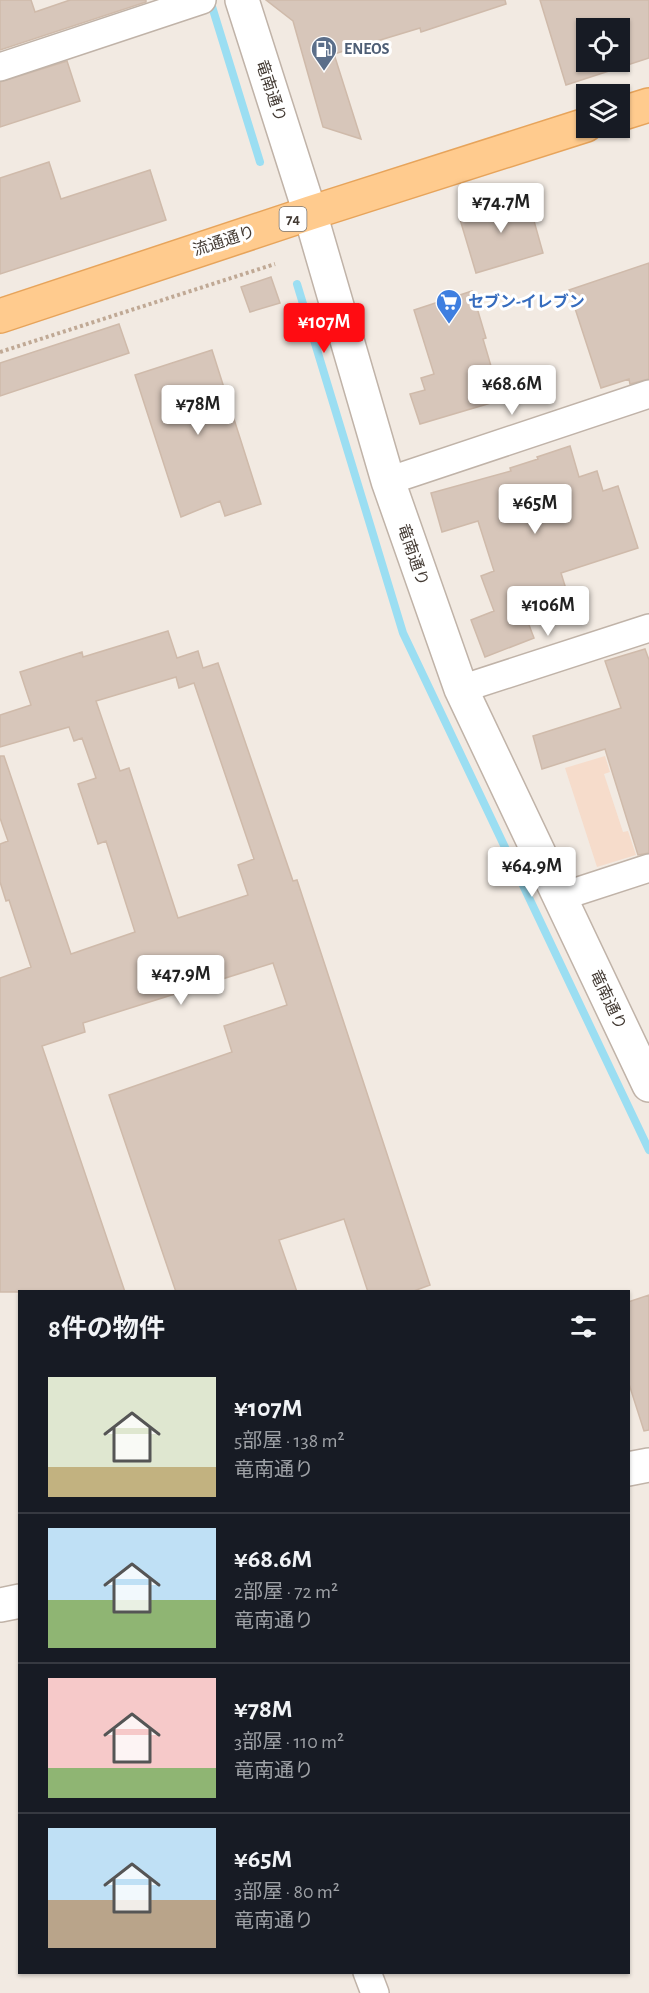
<!DOCTYPE html>
<html lang="ja">
<head>
<meta charset="utf-8">
<style>
  body { margin:0; font-family:"Alegreya Sans","Noto Sans JP",sans-serif; background:#242831; color:#f1f3f6; height:100vh; display:flex; flex-direction:column; font-size:22px; white-space:nowrap }
  * { box-sizing:border-box; margin:0 }
  p { font-size:20px; color:#9ea1a6 }
  .icon { flex:none; width:33px; height:33px; fill:none; stroke:currentColor; stroke-width:2; stroke-linecap:round; stroke-linejoin:round }
  .map { position:relative; flex:1; overflow:hidden }
  .drawer { position:absolute; left:18px; top:1290px; width:612px; height:684px; display:flex; flex-direction:column; background:#171b24; border-radius:0px; box-shadow:0 2px 4px #0004 }
  .drawer>* { flex:none }
  .controls { position:absolute; left:576px; top:18px; display:grid; gap:12px }
  .controls a { display:grid; place-items:center; width:54px; height:54px; border-radius:0px; background:#171b24; box-shadow:0 2px 4px #0004; font-size:30px }
  .price { position:absolute; translate:-50% -51px; padding:0 14px; border-radius:6px; background:#fff; color:#222; font-size:20px; line-height:39px; filter:drop-shadow(0 2px 3px #0008) }
  .price::after { content:''; position:absolute; left:50%; top:36px; width:18px; height:14px; margin-left:-9px; background:inherit; clip-path:polygon(0 0,100% 0,50% 100%) }
  .price.active { background:#ff0c12; color:#fff }
  ul { padding:0; list-style:none }
  li { display:flex; align-items:center; gap:18px; height:150px; padding:0 30px }
  li+li { border-top:2px solid #363941 }
  li span { display:grid; place-items:center; flex:none; width:168px; height:120px; border-radius:0px; color:#555 }
  li>.icon { margin-inline-start:auto }
  span .icon { width:72px; height:72px; fill:#fffc; stroke-width:1 }
  li b { font-size:26px }
  h2 { display:flex; justify-content:space-between; align-items:center; height:72px; padding:0 30px; font-size:26px }
  .map>svg:first-child { display:block }
  .commercial { fill:#f6dccb }
  .lines { fill:none; stroke-linecap:round; stroke-linejoin:round }
  .stream { stroke:#9bdef2; stroke-width:8 }
  .building { fill:#d7c6ba; stroke:#cfbaaa; stroke-width:1.5; fill-rule:evenodd }
  .minor-casing { stroke:#c0b3a8; stroke-width:30 }
  .tertiary-casing { stroke:#c0b3a8; stroke-width:36 }
  .primary-casing { stroke:#e7a45b; stroke-width:36 }
  .path { stroke:#c0a995; stroke-width:4; stroke-dasharray:3 3; stroke-linecap:butt }
  .minor { stroke:#fff; stroke-width:27 }
  .tertiary { stroke:#fff; stroke-width:33 }
  .primary { stroke:#ffcb8e; stroke-width:33 }
  .labels { text-anchor:middle; dominant-baseline:central; stroke-width:6; stroke-linejoin:round; paint-order:stroke }
  .shield { fill:#fff; stroke:#7b7570; stroke-width:1.5 }
  .shield-label { font-size:15px; font-weight:bold; fill:#433a33 }
  .service-label { font-size:16px; font-weight:bold; fill:#4e5e75; stroke:#fff; text-anchor:start }
  .street-label { font-size:16px; fill:#433a33; stroke:#fff }
  .shop-label { font-size:16px; font-weight:bold; fill:#366cbe; stroke:#fff; text-anchor:start }
</style>
</head>
<body>
<div class="map">
<svg width="649" height="1993" viewBox="0 0 649 1993">
  <rect width="100%" height="100%" fill="#f2eae2"/>
  <path class="commercial" d="M 605,756 L 610,772 L 604,774 L 623,832 L 628,831 L 636,855 L 597,867 L 565,768 Z"/>
  <g class="lines">
    <path class="stream" d="M 210,0 L 260,162
      M 297,284 L 403,633 L 649,1150"/>
  </g>
  <path class="building" d="M 0,0 L 31,0 L 35,12 L 70,0 L 146,0 L 146,2 L 0,50 Z
    M 266,0 L 505,0 L 506,4 L 421,32 L 420,28 L 334,54 L 361,139 L 323,127 L 293,21 Z
    M 540,0 L 649,0 L 649,58 L 566,85 ZM 586,28 L 620,28 L 620,62 L 586,62 Z
    M 67,61 L 80,101 L 0,127 L 0,82 Z
    M 49,162 L 61,199 L 150,170 L 166,220 L 0,274 L 0,178 Z
    M 527,196 L 543,253 L 476,273 L 459,216 Z
    M 649,263 L 649,379 L 630,384 L 629,379 L 601,388 L 569,290 Z
    M 271,277 L 280,303 L 250,312 L 241,287 Z
    M 472,291 L 486,338 L 483,339 L 501,400 L 420,424 L 410,394 L 425,390 L 421,378 L 434,374 L 414,310 Z
    M 119,324 L 129,353 L 0,396 L 0,363 Z
    M 212,350 L 261,504 L 225,516 L 220,501 L 181,517 L 135,375 Z
    M 570,446 L 579,477 L 597,471 L 603,491 L 618,486 L 638,548 L 561,573 L 566,589 L 521,604 L 534,638 L 485,657 L 471,620 L 494,611 L 481,576 L 494,571 L 478,521 L 442,532 L 431,493 L 511,471 L 510,468 L 538,459 L 537,457 Z
    M 168,631 L 177,658 L 198,651 L 203,668 L 218,663 L 293,881 L 297,880 L 430,1285 L 411,1292 L 368,1292 L 344,1219 L 279,1240 L 297,1292 L 176,1292 L 109,1095 L 232,1052 L 224,1026 L 287,1005 L 273,963 L 83,1023 L 85,1032 L 42,1046 L 125,1292 L 0,1292 L 0,978 L 31,967 L 9,900 L 6,901 L 0,882 L 0,844 L 8,841 L 0,818 L 0,756 L 4,756 L 71,954 L 135,932 L 106,841 L 98,844 L 78,784 L 96,778 L 82,738 L 74,741 L 69,727 L 0,747 L 0,715 L 31,705 L 20,672 L 82,652 L 83,657 ZM 176,677 L 179,688 L 194,683 L 254,859 L 238,865 L 248,895 L 178,918 L 129,768 L 120,771 L 96,701 Z
    M 645,649 L 649,660 L 649,853 L 638,855 L 605,749 L 542,769 L 533,736 L 621,708 L 605,661 Z
    M 649,1295 L 649,1430 L 644,1431 L 628,1381 L 628,1302 Z"/>
  <g class="lines">
    <g class="minor-casing">
      <path id="minor" d="M 0,67 L 202,0
        M 388,481 L 649,394
        M 461,689 L 649,628
        M 560,897 L 649,868
        M 367,1972 L 375,1993"/>
    </g>
    <g class="tertiary-casing">
      <path id="tertiary" d="M 242,0 L 310,213 L 388,481 L 461,689 L 649,1085
        M 628,1469 L 649,1465
        M 0,1605 L 20,1601"/>
    </g>
    <g class="primary-casing">
      <path id="primary" d="M 620,114 L 649,105
        M 0,316 L 310,213 L 586,125"/>
    </g>
    <path class="path" d="M 0,352 L 275,264"/>
    <use href="#minor" class="minor"/>
    <use href="#tertiary" class="tertiary"/>
    <use href="#primary" class="primary"/>
  </g>
  <defs>
    <g id="fuel-pin" transform="scale(1.35)"><path d="M0 17L-7.5 6A9.5 9.5 0 1 1 7.5 6Z" fill="#5c6f8a" stroke="#fff"/><path d="M-5.5-6h7V0h2V4h1.3V-2.5L3-4.5l.8-.8L6-3V5H2.5V1h-1V6h-7ZM-4.2-4.7v3.2H.2V-4.7Z" fill="#fff"/></g>
    <g id="supermarket-pin" transform="scale(1.35)"><path d="M0 17L-7.5 6A9.5 9.5 0 1 1 7.5 6Z" fill="#3f7fe0" stroke="#fff"/><path d="M-6-5.5h2.5l.6 2H6L4.5 2H-2.5L-4.4-4H-6ZM-1.5 3.2a1.3 1.3 0 1 0 .1 0ZM3 3.2a1.3 1.3 0 1 0 .1 0Z" fill="#fff"/></g>
  </defs>
  <g fill-rule="evenodd">
    <use href="#fuel-pin" x="324" y="49"/>
    <use href="#supermarket-pin" x="449" y="302"/>
  </g>
  <g class="labels">
    <rect class="shield" x="279.5" y="207" width="27" height="24" rx="4.5"/>
    <g class="shield-label">
      <text x="293" y="219">74</text>
    </g>
    <g class="service-label">
      <text x="344" y="49">ENEOS</text>
    </g>
    <g class="street-label">
      <text transform="translate(271 91) rotate(72)">竜南通り</text>
      <text transform="translate(224 241) rotate(-18)">流通通り</text>
      <text transform="translate(413 555) rotate(71)">竜南通り</text>
      <text transform="translate(608 1000) rotate(65)">竜南通り</text>
    </g>
    <g class="shop-label">
      <text x="468" y="302">セブン-イレブン</text>
    </g>
  </g>
</svg>
<div class="controls">
<a><svg class="icon" aria-label="locate" viewBox="0 0 24 24"><circle cx="12" cy="12" r="6"/><path d="M12 2v4M12 18v4M2 12h4M18 12h4"/></svg></a>
<a><svg class="icon" aria-label="layers" viewBox="0 0 24 24"><path d="M12 4l9 5-9 5-9-5zM3 14l9 5 9-5"/></svg></a>
</div>
<b class="price" style="left:501px;top:234px">¥74.7M</b>
<b class="price active" style="left:324px;top:354px">¥107M</b>
<b class="price" style="left:512px;top:416px">¥68.6M</b>
<b class="price" style="left:198px;top:436px">¥78M</b>
<b class="price" style="left:535px;top:535px">¥65M</b>
<b class="price" style="left:548px;top:637px">¥106M</b>
<b class="price" style="left:532px;top:898px">¥64.9M</b>
<b class="price" style="left:181px;top:1006px">¥47.9M</b>
<section class="drawer">
<h2>8件の物件<svg class="icon" aria-label="filters" viewBox="0 0 24 24"><path d="M4 7h16M4 17h16"/><circle cx="9" cy="7" r="2"/><circle cx="15" cy="17" r="2"/></svg></h2>
<ul>
<li><span style="background:linear-gradient(#dfe7d0 75%,#c2b280 0)"><svg class="icon" aria-label="home" viewBox="0 0 24 24"><path d="M3 11l9-7 9 7M6 9v11h12V9"/></svg></span><div><b>¥107M</b><p>5部屋 · 138 m²</p><p>竜南通り</p></div></li>
<li><span style="background:linear-gradient(#bfe0f5 60%,#8fb573 0)"><svg class="icon" aria-label="home" viewBox="0 0 24 24"><path d="M3 11l9-7 9 7M6 9v11h12V9"/></svg></span><div><b>¥68.6M</b><p>2部屋 · 72 m²</p><p>竜南通り</p></div></li>
<li><span style="background:linear-gradient(#f6c9c9 75%,#8fb573 0)"><svg class="icon" aria-label="home" viewBox="0 0 24 24"><path d="M3 11l9-7 9 7M6 9v11h12V9"/></svg></span><div><b>¥78M</b><p>3部屋 · 110 m²</p><p>竜南通り</p></div></li>
<li><span style="background:linear-gradient(#bfe0f5 60%,#b9a48a 0)"><svg class="icon" aria-label="home" viewBox="0 0 24 24"><path d="M3 11l9-7 9 7M6 9v11h12V9"/></svg></span><div><b>¥65M</b><p>3部屋 · 80 m²</p><p>竜南通り</p></div></li>
</ul>
</section>
</div>
</body>
</html>
